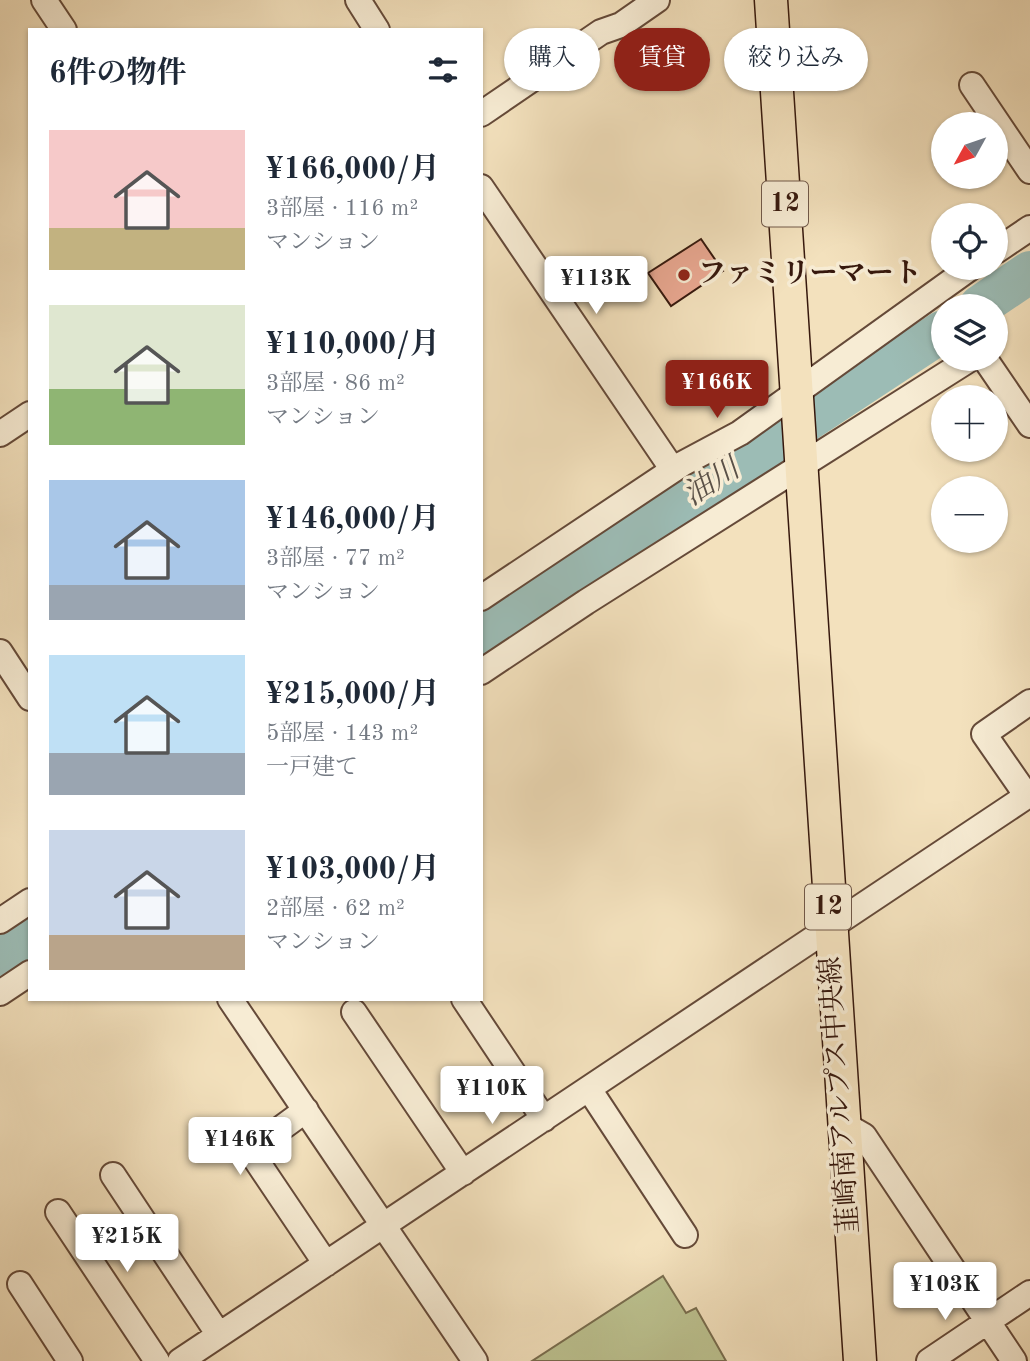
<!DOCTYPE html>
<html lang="ja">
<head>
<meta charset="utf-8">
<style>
  body { margin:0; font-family:"Old Standard TT","Noto Serif JP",serif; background:#f2f2f3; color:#1f2937; height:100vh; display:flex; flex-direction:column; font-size:26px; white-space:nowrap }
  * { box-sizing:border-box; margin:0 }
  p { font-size:23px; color:#747a83 }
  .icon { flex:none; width:38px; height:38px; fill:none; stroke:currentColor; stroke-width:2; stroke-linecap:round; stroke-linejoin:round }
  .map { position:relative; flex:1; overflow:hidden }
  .side { position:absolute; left:28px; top:28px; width:455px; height:973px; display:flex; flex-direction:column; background:#fff; border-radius:0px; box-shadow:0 2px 5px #0004 }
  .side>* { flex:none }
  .top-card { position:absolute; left:504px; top:28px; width:420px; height:63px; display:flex; gap:14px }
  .needle { width:46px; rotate:230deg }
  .buttons { position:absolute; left:931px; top:112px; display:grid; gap:14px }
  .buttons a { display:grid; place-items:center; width:77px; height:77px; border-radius:50%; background:#fff; box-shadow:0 2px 5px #0004; font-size:35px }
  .price { position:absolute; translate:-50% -60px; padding:0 16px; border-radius:7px; background:#fff; color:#222; font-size:23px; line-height:46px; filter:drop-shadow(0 2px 4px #0008) }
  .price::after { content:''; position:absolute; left:50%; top:42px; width:21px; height:16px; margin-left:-10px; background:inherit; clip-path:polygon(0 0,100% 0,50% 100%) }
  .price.on { background:#8f2418; color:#fff }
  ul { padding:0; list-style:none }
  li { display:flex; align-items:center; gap:21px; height:175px; padding:0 21px }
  li span { display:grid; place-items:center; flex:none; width:196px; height:140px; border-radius:0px; color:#555 }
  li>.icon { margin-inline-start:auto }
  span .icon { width:84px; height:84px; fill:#fffc; stroke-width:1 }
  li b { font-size:30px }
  h2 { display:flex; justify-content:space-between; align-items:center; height:84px; padding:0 21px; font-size:30px }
  .pill { padding:0 24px; border-radius:32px; background:#fff; box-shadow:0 2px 5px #0004; font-size:24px; line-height:63px }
  .pill.on { background:#8f2418; color:#fff }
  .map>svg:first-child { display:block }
  .green { fill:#bcc290; stroke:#796d4e; stroke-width:2 }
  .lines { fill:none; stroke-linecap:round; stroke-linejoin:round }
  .river { stroke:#9cbcb5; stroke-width:42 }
  .building { fill:#eaa892; stroke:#36180d; stroke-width:2 }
  .minor-casing { stroke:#654a39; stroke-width:28 }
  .major-casing { stroke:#36180d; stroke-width:35 }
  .minor { stroke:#f7ecd4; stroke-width:24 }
  .major { stroke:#f3e1bd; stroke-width:32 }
  .poi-dot { fill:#8f2418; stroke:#f7ecd4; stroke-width:2.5 }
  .labels { text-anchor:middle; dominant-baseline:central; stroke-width:7; stroke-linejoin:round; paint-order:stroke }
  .shield { fill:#f7ecd4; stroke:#705849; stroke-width:2 }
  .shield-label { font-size:26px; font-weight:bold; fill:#36180d }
  .poi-label { font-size:28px; font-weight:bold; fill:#36180d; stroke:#f7ecd4; text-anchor:start }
  .street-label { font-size:28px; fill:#36180d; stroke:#f7ecd4 }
  .water-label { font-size:30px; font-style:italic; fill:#5a5148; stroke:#f7ecd4 }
</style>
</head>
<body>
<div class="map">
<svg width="1030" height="1361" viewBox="0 0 1030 1361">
  <rect width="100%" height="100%" fill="#f3e1bd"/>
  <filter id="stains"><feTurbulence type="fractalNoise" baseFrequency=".00286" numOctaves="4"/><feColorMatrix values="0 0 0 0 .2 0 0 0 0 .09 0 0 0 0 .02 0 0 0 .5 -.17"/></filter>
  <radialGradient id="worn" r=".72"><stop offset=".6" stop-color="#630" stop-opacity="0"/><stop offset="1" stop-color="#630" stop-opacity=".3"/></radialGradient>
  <path class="green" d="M 663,1276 L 686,1313 L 696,1308 L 726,1361 L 532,1361 Z"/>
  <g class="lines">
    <path class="river" d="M 980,306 L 1030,272
      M 481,635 L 943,331
      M 0,958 L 30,938"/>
  </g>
  <path class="building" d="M 701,239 L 723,271 L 671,306 L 648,273 Z"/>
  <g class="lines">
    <g class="minor-casing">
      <path id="minor" d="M 44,0 L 64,30
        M 358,0 L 377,30
        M 972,85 L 1030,171
        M 481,114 L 601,32 L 621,25 L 657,0
        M 481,187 L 673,470
        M 996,251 L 1030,228
        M 985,359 L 1030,425
        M 0,434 L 30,414
        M 481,598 L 682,464 L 740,433 L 970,268
        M 0,652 L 30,698
        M 481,672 L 586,602 L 970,359
        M 1027,796 L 984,734 L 1030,702
        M 0,921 L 30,901
        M 0,993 L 30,973
        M 230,999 L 475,1361
        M 464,999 L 544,1119
        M 354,1012 L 463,1173
        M 589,1089 L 685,1235
        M 306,1110 L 250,1151 L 326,1264
        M 843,1124 L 864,1136 L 1014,1361
        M 113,1175 L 219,1335
        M 58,1212 L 157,1361
        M 20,1284 L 70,1361
        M 180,1361 L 1030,794
        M 929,1361 L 1030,1293"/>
    </g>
    <g class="major-casing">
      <path id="major" d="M 771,0 L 860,1361"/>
    </g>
    <use href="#minor" class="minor"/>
    <use href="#major" class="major"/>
  </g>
  <circle class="poi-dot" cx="684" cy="275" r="7"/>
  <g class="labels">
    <g class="shield">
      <rect x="762" y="181.5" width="46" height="45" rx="5"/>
      <rect x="805" y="884.5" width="46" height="45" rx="5"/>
    </g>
    <g class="shield-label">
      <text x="785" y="204">12</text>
      <text x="828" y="907">12</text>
    </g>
    <g class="poi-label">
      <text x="698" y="275">ファミリーマート</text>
    </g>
    <g class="street-label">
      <text transform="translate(841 1095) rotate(-94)">韮崎南アルプス中央線</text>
    </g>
    <g class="water-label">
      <text transform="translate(712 483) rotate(-33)">油川</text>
    </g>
  </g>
  <rect width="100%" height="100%" filter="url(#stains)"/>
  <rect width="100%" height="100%" fill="url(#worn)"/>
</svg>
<div class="buttons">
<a><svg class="needle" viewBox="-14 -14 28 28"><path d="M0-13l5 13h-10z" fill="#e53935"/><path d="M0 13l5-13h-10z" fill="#747a83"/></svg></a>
<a><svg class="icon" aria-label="locate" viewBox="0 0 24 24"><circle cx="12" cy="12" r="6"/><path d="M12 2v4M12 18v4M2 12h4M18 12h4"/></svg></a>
<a><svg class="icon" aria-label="layers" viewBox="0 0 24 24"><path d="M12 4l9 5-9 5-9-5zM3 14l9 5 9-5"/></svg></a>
<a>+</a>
<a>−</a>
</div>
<b class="price" style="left:596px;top:316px">¥113K</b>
<b class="price on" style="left:717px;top:420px">¥166K</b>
<b class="price" style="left:492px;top:1126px">¥110K</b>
<b class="price" style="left:240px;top:1177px">¥146K</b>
<b class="price" style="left:127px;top:1274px">¥215K</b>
<b class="price" style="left:945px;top:1322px">¥103K</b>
<div class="top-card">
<a class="pill">購入</a>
<a class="pill on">賃貸</a>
<a class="pill">絞り込み</a>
</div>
<section class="side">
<h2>6件の物件<svg class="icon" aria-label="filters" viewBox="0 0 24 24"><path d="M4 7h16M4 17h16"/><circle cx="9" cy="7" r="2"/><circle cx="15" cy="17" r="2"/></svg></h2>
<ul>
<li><span style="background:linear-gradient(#f6c9c9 70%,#c2b280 0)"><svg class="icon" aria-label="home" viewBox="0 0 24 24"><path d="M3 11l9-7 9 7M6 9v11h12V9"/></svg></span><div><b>¥166,000/月</b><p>3部屋 · 116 m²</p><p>マンション</p></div></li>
<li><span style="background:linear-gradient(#dfe7d0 60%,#8fb573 0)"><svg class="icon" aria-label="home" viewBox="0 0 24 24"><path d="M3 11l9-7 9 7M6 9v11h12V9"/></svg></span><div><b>¥110,000/月</b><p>3部屋 · 86 m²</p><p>マンション</p></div></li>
<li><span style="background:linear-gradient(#a9c7e8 75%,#9aa5b1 0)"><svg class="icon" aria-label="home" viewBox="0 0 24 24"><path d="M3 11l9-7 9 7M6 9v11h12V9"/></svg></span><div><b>¥146,000/月</b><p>3部屋 · 77 m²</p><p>マンション</p></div></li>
<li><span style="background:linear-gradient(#bfe0f5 70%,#9aa5b1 0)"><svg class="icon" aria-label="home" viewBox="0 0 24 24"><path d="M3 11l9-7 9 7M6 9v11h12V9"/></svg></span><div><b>¥215,000/月</b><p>5部屋 · 143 m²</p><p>一戸建て</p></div></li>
<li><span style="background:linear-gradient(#c9d6e8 75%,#b9a48a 0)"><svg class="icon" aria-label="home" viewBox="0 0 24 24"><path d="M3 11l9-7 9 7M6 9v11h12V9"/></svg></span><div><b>¥103,000/月</b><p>2部屋 · 62 m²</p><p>マンション</p></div></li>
</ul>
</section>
</div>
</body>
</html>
